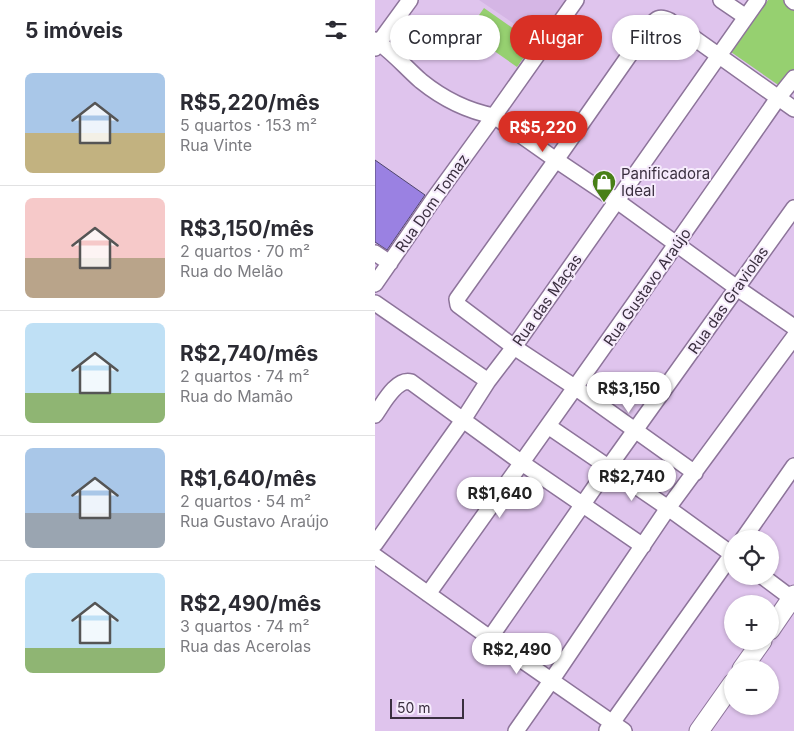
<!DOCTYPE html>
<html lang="pt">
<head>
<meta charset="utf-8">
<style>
  body { margin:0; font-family:Inter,sans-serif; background:#f2f2f3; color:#2b2b33; height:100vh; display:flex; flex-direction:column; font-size:19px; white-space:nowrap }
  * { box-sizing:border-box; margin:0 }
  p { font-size:16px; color:#7c7c81 }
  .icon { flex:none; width:28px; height:28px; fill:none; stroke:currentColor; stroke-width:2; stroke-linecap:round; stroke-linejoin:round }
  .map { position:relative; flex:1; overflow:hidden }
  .sheet { display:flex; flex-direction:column; background:#fff; width:375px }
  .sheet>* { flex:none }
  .banner { position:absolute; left:15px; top:15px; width:329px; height:45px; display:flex; gap:10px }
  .buttons { position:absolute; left:349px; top:530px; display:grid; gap:10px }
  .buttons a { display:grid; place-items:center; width:55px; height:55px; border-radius:50%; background:#fff; box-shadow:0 1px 4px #0004; font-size:25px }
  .scale { position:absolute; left:15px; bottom:12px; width:74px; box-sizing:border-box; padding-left:5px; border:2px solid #3a2f3f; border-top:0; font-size:14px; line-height:18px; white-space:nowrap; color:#3a2f3f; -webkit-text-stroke:4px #f6ebfc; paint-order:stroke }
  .price { position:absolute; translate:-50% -42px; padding:0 11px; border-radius:18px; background:#fff; color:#222; font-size:16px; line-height:32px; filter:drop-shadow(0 1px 2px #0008) }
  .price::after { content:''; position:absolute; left:50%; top:30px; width:15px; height:11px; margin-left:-8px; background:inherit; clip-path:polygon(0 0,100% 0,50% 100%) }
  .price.selected { background:#d93025; color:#fff }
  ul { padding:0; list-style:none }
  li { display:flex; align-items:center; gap:15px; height:125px; padding:0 25px }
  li+li { border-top:1px solid #e1e1e2 }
  li span { display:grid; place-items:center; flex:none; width:140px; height:100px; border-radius:8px; color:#555 }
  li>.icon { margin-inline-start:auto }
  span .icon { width:60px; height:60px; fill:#fffc; stroke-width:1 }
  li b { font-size:21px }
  h2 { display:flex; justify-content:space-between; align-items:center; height:60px; padding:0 25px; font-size:21px }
  .chip { padding:0 18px; border-radius:22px; background:#fff; box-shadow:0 1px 4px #0004; font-size:18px; line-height:45px }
  .chip.selected { background:#d93025; color:#fff }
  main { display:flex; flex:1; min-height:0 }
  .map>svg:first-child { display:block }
  .built { fill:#d5b6e5 }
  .green { fill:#96d070 }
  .building { fill:#9a81e2; stroke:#4e456b }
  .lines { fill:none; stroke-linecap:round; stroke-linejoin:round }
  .minor-casing { stroke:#8d749a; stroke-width:18 }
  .major-casing { stroke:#8d749a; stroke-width:21 }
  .minor { stroke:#fff; stroke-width:15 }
  .major { stroke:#fff; stroke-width:19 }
  .labels { text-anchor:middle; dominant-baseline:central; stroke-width:4; stroke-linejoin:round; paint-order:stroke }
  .poi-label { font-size:15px; fill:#3a2f3f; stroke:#f6ebfc; text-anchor:start }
  .street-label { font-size:15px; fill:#3a2f3f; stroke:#f6ebfc }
</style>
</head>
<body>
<main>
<section class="sheet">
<h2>5 imóveis<svg class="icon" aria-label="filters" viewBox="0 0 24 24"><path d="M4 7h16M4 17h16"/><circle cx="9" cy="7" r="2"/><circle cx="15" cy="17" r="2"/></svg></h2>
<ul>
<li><span style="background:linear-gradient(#a9c7e8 60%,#c2b280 0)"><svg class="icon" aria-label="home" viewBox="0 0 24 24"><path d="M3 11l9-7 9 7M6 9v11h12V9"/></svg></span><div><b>R$5,220/mês</b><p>5 quartos · 153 m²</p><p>Rua Vinte</p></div></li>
<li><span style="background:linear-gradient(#f6c9c9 60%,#b9a48a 0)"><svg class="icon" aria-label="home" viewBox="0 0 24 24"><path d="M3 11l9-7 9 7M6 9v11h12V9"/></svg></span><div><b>R$3,150/mês</b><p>2 quartos · 70 m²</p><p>Rua do Melão</p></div></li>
<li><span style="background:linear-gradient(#bfe0f5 70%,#8fb573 0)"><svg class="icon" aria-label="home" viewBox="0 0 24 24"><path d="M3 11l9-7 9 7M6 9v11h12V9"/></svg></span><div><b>R$2,740/mês</b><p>2 quartos · 74 m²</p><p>Rua do Mamão</p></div></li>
<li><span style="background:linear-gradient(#a9c7e8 65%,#9aa5b1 0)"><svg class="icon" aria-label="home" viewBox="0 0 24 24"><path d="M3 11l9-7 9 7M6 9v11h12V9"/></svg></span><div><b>R$1,640/mês</b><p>2 quartos · 54 m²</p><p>Rua Gustavo Araújo</p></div></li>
<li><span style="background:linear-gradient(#bfe0f5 75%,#8fb573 0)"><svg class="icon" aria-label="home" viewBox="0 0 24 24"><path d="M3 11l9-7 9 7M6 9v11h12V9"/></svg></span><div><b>R$2,490/mês</b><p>3 quartos · 74 m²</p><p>Rua das Acerolas</p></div></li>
</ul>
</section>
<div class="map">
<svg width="419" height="731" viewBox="0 0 419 731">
  <rect width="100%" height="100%" fill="#dfc4ed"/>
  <path class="built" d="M 104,0 L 194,0 L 166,42 Z"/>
  <path class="green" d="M 393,0 L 411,0 L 419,5 L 419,74 L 409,89 L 356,52 Z
    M 109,8 L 159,43 L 142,67 L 92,32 Z"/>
  <path class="building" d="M 0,160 L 50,195 L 12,250 L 0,242 Z"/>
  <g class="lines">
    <g class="minor-casing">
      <path id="minor" d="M 346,0 L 371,17
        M 417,0 L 419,2
        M 0,40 C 17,51 31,68 46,81 C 67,98 93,111 119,116 L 181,160 L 242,201 L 362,288 L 419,327
        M 0,48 L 35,0
        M 0,253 L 15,263
        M 0,284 L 58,200 L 119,116 L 201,0
        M 0,303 L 113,381
        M 0,415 C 8,404 21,378 36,382 L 147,463 L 268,546
        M 173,426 L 293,508 L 358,555
        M 320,473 L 201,388 L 139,347 L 83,305 L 82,299 L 181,160 L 274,27 C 281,19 284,15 295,21 L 419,109
        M 368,539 L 419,466
        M 0,544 L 88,420 L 113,381 L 139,347 L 383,0
        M 0,556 L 115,638 L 249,731
        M 387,576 L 419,600
        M 53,594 C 171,429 288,264 403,98 L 419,78
        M 115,638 L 233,468 L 419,208
        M 232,730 L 358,553
        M 141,731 L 176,681 L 293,508 L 419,337"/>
    </g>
    <g class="major-casing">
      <path id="major" d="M 395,630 L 419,595
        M 367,669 L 387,641
        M 324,731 L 358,683"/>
    </g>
    <use href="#minor" class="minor"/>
    <use href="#major" class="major"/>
  </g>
  <defs>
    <g id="shop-pin" transform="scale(1.25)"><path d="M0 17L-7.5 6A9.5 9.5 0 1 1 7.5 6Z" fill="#487f17" stroke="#f6ebfc"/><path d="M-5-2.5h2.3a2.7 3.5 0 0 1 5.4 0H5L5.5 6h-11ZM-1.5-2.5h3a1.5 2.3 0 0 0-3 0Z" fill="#fff"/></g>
  </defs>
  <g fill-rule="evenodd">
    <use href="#shop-pin" x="229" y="182"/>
  </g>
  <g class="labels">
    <g class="poi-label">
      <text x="246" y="173">Panificadora<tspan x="246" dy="17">Ideal</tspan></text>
    </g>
    <g class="street-label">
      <text transform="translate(57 203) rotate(-55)">Rua Dom Tomaz</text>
      <text transform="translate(272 287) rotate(-55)">Rua Gustavo Araújo</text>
      <text transform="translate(172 300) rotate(-55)">Rua das Maças</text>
      <text transform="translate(353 300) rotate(-55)">Rua das Graviolas</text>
    </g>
  </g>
</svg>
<div class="buttons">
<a><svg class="icon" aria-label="locate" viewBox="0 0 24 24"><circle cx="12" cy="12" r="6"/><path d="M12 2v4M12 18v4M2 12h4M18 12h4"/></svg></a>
<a>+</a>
<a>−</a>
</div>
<div class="scale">50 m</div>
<b class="price selected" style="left:168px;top:153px">R$5,220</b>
<b class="price" style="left:254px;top:414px">R$3,150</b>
<b class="price" style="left:257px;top:502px">R$2,740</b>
<b class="price" style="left:125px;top:519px">R$1,640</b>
<b class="price" style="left:142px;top:675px">R$2,490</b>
<div class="banner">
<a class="chip">Comprar</a>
<a class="chip selected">Alugar</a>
<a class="chip">Filtros</a>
</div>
</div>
</main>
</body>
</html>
